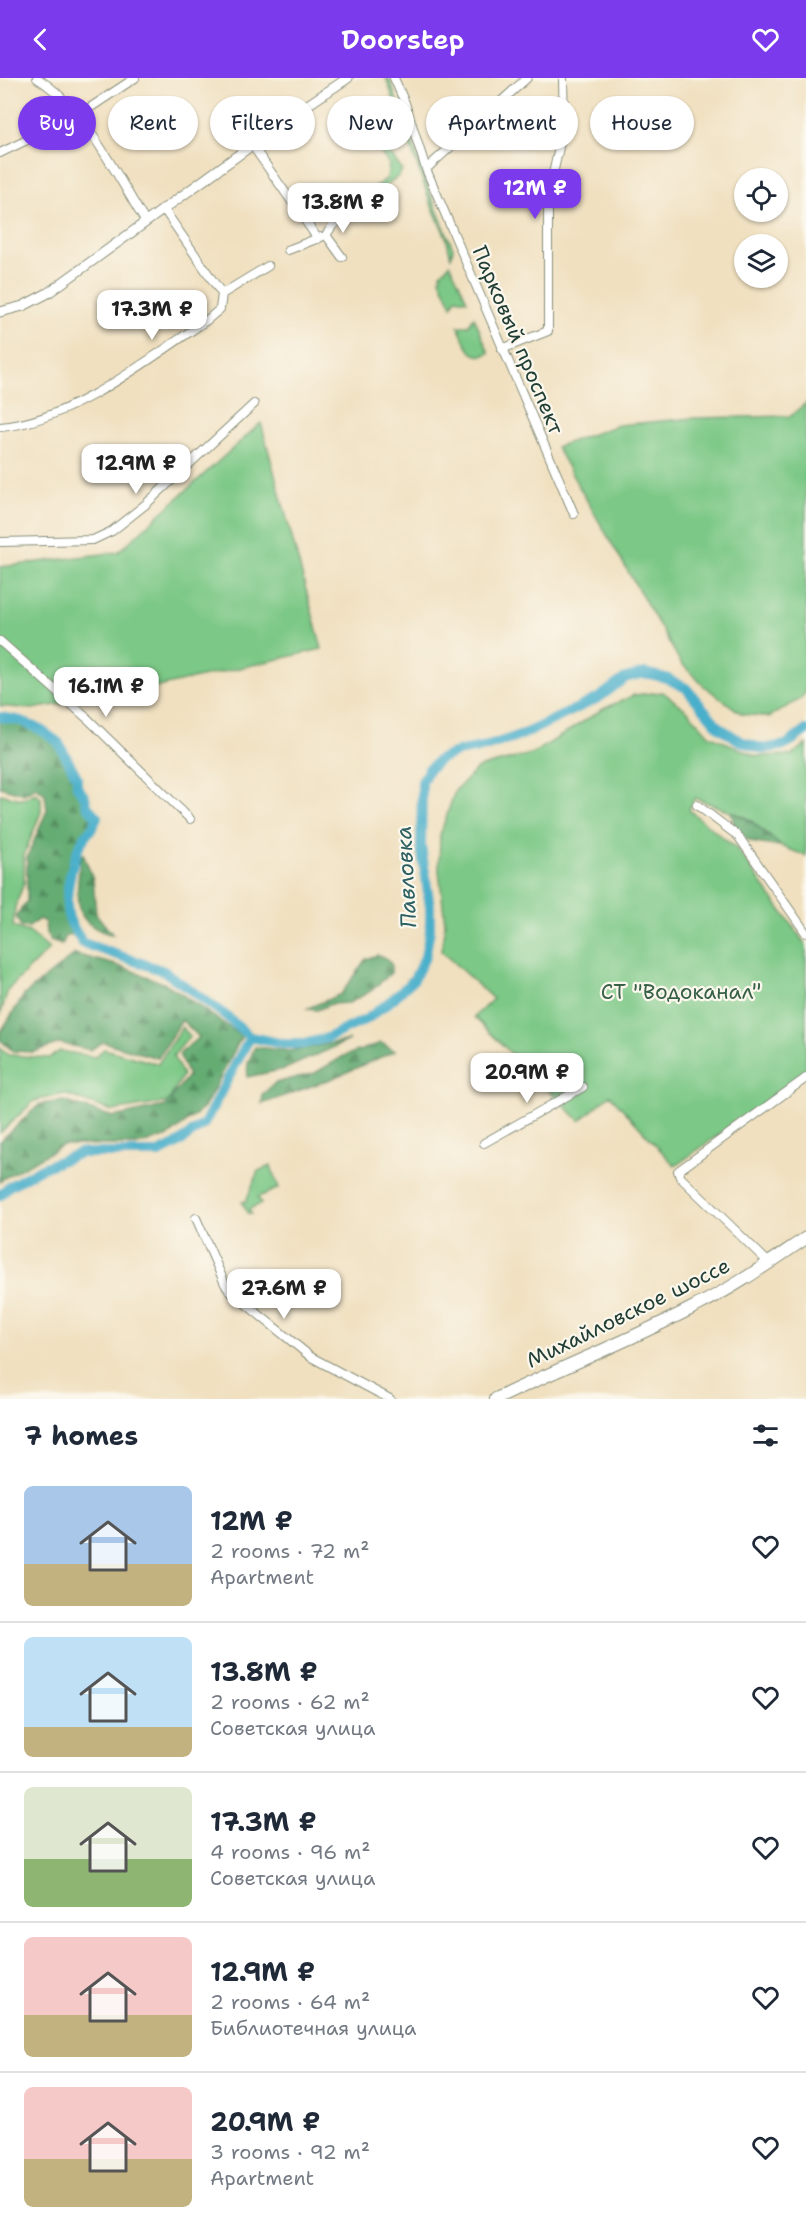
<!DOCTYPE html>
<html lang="en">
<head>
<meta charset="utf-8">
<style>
  body { margin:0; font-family:"Shantell Sans",sans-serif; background:#f6f6f7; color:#1f2937; height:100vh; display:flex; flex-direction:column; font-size:22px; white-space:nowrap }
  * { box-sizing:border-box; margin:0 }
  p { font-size:20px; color:#747a83 }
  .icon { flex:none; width:33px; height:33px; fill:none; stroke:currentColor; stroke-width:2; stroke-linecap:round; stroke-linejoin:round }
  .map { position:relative; height:1321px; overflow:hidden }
  .drawer { display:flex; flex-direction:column; background:#fff; flex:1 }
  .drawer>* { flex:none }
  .guide { position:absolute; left:18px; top:18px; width:771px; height:54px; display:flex; gap:12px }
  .controls { position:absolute; left:734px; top:90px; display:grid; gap:12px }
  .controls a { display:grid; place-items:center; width:54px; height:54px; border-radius:50%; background:#fff; box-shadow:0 2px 4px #0004; font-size:30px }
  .price { position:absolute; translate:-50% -51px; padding:0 14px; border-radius:12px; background:#fff; color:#222; font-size:20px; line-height:39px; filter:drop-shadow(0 2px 3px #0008) }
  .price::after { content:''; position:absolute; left:50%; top:36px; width:18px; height:14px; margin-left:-9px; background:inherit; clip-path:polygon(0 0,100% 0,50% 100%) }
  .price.current { background:#7c3aed; color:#fff }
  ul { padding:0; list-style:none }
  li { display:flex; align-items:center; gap:18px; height:150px; padding:0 24px }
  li+li { border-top:2px solid #e0e1e3 }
  li span { display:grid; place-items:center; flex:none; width:168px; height:120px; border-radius:9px; color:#555 }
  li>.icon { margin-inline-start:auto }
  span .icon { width:72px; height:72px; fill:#fffc; stroke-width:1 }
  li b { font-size:26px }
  h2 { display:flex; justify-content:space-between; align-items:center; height:72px; padding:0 24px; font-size:26px }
  .tag { padding:0 21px; border-radius:27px; background:#fff; box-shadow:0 2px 4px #0004; font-size:21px; line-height:54px }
  .tag.current { background:#7c3aed; color:#fff }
  header { display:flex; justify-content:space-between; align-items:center; height:78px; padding:0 24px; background:#7c3aed; color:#fff; font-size:27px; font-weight:600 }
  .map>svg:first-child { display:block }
  .green { fill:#7cc886; stroke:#4e825d; stroke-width:1.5 }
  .forest { fill:url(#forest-firs); stroke:#427454; stroke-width:1.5 }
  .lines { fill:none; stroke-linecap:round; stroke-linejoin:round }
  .river { stroke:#4aafca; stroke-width:10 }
  .minor-casing { stroke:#888e7a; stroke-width:10 }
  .tertiary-casing { stroke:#888e7a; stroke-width:11 }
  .primary-casing { stroke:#888e7a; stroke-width:14 }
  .minor { stroke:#fff; stroke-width:8 }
  .tertiary { stroke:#fff; stroke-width:9 }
  .primary { stroke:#fff; stroke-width:12 }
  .labels { text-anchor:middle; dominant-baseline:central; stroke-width:4.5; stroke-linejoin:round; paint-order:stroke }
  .street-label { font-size:21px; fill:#1f3d34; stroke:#fbf7ec }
  .park-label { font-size:21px; fill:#366048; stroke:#fbf7ec }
  .water-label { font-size:22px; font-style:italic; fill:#2c5f61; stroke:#fbf7ec }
</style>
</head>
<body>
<header><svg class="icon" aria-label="back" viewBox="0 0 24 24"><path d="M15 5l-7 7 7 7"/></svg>Doorstep<svg class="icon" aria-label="heart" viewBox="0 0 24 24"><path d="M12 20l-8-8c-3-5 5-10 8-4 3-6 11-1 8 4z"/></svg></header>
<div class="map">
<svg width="806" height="1321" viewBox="0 0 806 1321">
  <defs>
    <pattern id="forest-firs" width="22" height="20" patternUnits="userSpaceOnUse" patternTransform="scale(1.5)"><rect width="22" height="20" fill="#65ac73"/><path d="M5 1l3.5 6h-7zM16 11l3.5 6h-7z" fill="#538d5f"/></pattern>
  </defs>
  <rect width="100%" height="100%" fill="#fbf7ec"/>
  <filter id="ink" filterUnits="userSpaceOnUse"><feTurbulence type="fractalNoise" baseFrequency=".0167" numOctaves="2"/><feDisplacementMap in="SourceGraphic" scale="12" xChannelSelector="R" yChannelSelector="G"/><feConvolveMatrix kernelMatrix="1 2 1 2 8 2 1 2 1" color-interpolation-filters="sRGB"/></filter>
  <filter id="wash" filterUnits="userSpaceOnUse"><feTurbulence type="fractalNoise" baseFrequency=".008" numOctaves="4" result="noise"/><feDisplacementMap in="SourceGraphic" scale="24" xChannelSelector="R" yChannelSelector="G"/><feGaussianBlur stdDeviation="1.35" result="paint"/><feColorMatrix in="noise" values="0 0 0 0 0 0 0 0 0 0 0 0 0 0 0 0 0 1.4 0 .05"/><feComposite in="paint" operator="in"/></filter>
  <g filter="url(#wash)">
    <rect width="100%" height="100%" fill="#f0e0c0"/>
    <path class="green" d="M 386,0 L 389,0 L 434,125 L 453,170 L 451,180 L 446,159 L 431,126 Z
      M 374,53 L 402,92 L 399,98 L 374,116 L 371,112 L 387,100 L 389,86 L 368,58 Z
      M 450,186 L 467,222 L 456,220 L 452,228 L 440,202 L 441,195 Z
      M 474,239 L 489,275 C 469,285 465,263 458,248 L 468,248 Z
      M 806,325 L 806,614 L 799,622 L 769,639 L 742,636 L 704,608 L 681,585 L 556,369 L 618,347 L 693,340 L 791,338 Z
      M 261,345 L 322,571 L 149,611 L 32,631 L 0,628 L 0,489 L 118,474 Z
      M 663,614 L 688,633 L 709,657 L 756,678 L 792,677 L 806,666 L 806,778 L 781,768 L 749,741 L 695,720 L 689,732 L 737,771 L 806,867 L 806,995 L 675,1088 L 610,1017 L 580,1043 L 474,939 L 493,921 L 441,873 L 445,845 L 439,793 L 440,757 L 455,713 L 478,690 L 534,675 L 603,631 L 634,617 Z
      M 36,715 L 41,720 L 41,734 L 24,777 L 24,805 L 15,829 L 13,849 L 29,854 L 49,871 L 8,912 L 0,938 L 0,716 L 22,721 Z
      M 182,949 L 190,958 L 173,978 L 183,997 L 168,1024 L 112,1033 L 64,1016 L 34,1023 L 0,1055 L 0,970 L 8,977 L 49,980 L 60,973 L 95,979 L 104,971 L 158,986 Z
      M 271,1088 L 279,1110 L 258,1119 L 261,1126 L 249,1131 L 251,1136 L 248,1136 L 242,1124 L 246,1123 L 258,1093 Z"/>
    <path class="forest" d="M 0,639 L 21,643 L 41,652 L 58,664 L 77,699 L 77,709 L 85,719 L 87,728 L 97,739 C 94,753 85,756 80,767 C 71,787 64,816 68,837 C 69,843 74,849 76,855 L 66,858 L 62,867 L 50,863 L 46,855 L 45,844 L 39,841 L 29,849 L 21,849 L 16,838 L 27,823 L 27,780 L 47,732 L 45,716 L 36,709 L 24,716 L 0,709 Z
      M 731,734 L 749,742 L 781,768 C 754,766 736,765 731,734 Z
      M 83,776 L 93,801 L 96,836 L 113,857 C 67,845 78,817 80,780 Z
      M 75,876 L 123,889 L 168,907 L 242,958 L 204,1030 L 169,1058 L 137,1067 L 63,1067 L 4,1100 L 0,1104 L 0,1063 L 40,1026 L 64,1023 L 113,1039 L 165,1028 L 188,998 L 179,976 L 199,959 L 182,942 L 158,980 L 103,964 L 90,972 L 60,965 L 34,974 L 13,973 L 0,962 L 0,955 L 24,917 Z
      M 377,877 L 386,880 L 391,886 L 391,895 L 371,913 L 349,925 L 331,926 L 317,932 L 306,931 L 341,916 L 366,881 Z
      M 350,962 L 285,991 L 247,999 L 248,985 L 255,969 L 289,973 Z
      M 381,965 L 395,973 L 331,1001 L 262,1026 L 263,1016 L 275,1005 L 315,995 L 344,978 Z"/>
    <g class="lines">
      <path class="river" d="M 0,639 L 21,643 L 41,652 L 58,664 L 77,699 L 77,709 L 85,719 L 87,728 L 97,739 C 94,751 85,756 80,767 C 72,783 63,822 69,840 C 72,849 78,857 83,865 L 164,893 L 225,937 L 250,959 L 284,966 L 304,966 L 327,960 L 367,941 L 393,921 L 414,901 L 425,879 L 430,852 L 430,829 L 421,768 L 422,704 L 428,692 L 440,681 L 457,674 L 488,668 L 524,656 L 600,619 L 625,600 L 645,595 L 666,600 L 686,610 L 719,649 L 740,663 L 763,671 L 786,667 L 806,652
        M 0,1118 L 8,1109 L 40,1091 L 80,1075 L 159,1075 L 177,1066 L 204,1046 L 250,959"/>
    </g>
  </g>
  <g filter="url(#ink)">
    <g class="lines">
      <g class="minor-casing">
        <path id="minor" d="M 37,0 C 85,30 115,95 145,143
          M 394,0 L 405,25 L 426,91 L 574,436
          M 252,67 L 318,161
          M 0,75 L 79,37 L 135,0
          M 426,91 L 527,0
          M 288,172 L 321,159
          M 342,179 L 326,157 L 333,147 L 351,134
          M 222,216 L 268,188
          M 502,271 L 548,253 L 548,118 L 564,47 L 563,0
          M 0,349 C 70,344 149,281 207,242 L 220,231 L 222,216 L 163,130
          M 0,464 L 93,462 L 112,453 L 146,426 L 254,326
          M 0,563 L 89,642 L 190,741
          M 697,727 L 738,758 L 806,855
          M 484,1065 L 583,1009
          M 196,1140 L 225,1206 L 230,1213 L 311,1279 L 390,1321
          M 769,1185 L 680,1099 L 678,1093 L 806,1000"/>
      </g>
      <g class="tertiary-casing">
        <path id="tertiary" d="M 0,234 L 23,228 L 48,215 L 306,28 L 348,0"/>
      </g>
      <g class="primary-casing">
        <path id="primary" d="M 496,1321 C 562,1289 631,1262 696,1228 C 735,1209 770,1184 806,1160"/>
      </g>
      <use href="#minor" class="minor"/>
      <use href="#tertiary" class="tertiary"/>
      <use href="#primary" class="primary"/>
    </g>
  </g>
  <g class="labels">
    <g class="street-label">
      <text transform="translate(518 262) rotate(67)">Парковый проспект</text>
      <text transform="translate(628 1235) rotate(-26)">Михайловское шоссе</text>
    </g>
    <g class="park-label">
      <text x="681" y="914">СТ "Водоканал"</text>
    </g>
    <g class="water-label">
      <text transform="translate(406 799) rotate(-93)">Павловка</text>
    </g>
  </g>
</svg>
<div class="controls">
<a><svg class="icon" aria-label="locate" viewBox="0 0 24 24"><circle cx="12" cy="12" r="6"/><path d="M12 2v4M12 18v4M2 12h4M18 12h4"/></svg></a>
<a><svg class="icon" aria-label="layers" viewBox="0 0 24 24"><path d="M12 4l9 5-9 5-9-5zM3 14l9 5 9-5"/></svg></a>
</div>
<b class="price current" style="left:535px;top:142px">12M ₽</b>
<b class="price" style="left:343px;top:156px">13.8M ₽</b>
<b class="price" style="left:152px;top:263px">17.3M ₽</b>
<b class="price" style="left:136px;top:417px">12.9M ₽</b>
<b class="price" style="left:106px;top:640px">16.1M ₽</b>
<b class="price" style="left:527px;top:1026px">20.9M ₽</b>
<b class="price" style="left:284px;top:1242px">27.6M ₽</b>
<div class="guide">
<a class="tag current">Buy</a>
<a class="tag">Rent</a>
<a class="tag">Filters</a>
<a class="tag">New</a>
<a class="tag">Apartment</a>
<a class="tag">House</a>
</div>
</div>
<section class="drawer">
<h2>7 homes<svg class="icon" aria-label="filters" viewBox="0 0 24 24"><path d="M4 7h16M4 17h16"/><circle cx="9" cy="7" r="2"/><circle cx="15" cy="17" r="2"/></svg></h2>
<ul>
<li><span style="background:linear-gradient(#a9c7e8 65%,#c2b280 0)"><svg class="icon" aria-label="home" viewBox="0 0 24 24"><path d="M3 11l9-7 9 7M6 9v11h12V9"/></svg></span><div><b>12M ₽</b><p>2 rooms · 72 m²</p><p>Apartment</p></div><svg class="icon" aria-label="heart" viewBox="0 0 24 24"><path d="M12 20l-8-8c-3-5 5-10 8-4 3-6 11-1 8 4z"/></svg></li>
<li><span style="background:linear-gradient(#bfe0f5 75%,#c2b280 0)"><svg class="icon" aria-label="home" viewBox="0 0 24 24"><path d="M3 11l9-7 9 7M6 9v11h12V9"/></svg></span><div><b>13.8M ₽</b><p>2 rooms · 62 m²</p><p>Советская улица</p></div><svg class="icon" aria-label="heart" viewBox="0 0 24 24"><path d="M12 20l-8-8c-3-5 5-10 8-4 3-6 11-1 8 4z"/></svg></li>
<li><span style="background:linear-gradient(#dfe7d0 60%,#8fb573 0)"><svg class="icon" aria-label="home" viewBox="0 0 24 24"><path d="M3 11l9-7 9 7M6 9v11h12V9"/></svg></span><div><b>17.3M ₽</b><p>4 rooms · 96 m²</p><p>Советская улица</p></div><svg class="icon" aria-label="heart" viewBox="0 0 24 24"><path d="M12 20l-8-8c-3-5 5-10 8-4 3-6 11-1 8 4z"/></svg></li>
<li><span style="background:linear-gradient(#f6c9c9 65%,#c2b280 0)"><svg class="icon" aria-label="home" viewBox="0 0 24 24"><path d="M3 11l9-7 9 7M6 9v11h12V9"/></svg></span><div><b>12.9M ₽</b><p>2 rooms · 64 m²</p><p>Библиотечная улица</p></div><svg class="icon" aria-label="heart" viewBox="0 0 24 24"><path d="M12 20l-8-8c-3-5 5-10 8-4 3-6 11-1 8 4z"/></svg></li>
<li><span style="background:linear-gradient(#f6c9c9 60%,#c2b280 0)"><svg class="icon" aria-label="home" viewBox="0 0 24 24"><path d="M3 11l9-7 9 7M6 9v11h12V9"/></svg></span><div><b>20.9M ₽</b><p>3 rooms · 92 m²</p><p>Apartment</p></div><svg class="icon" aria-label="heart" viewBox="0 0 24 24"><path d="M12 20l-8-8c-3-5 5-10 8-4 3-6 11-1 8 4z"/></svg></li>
</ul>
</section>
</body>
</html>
